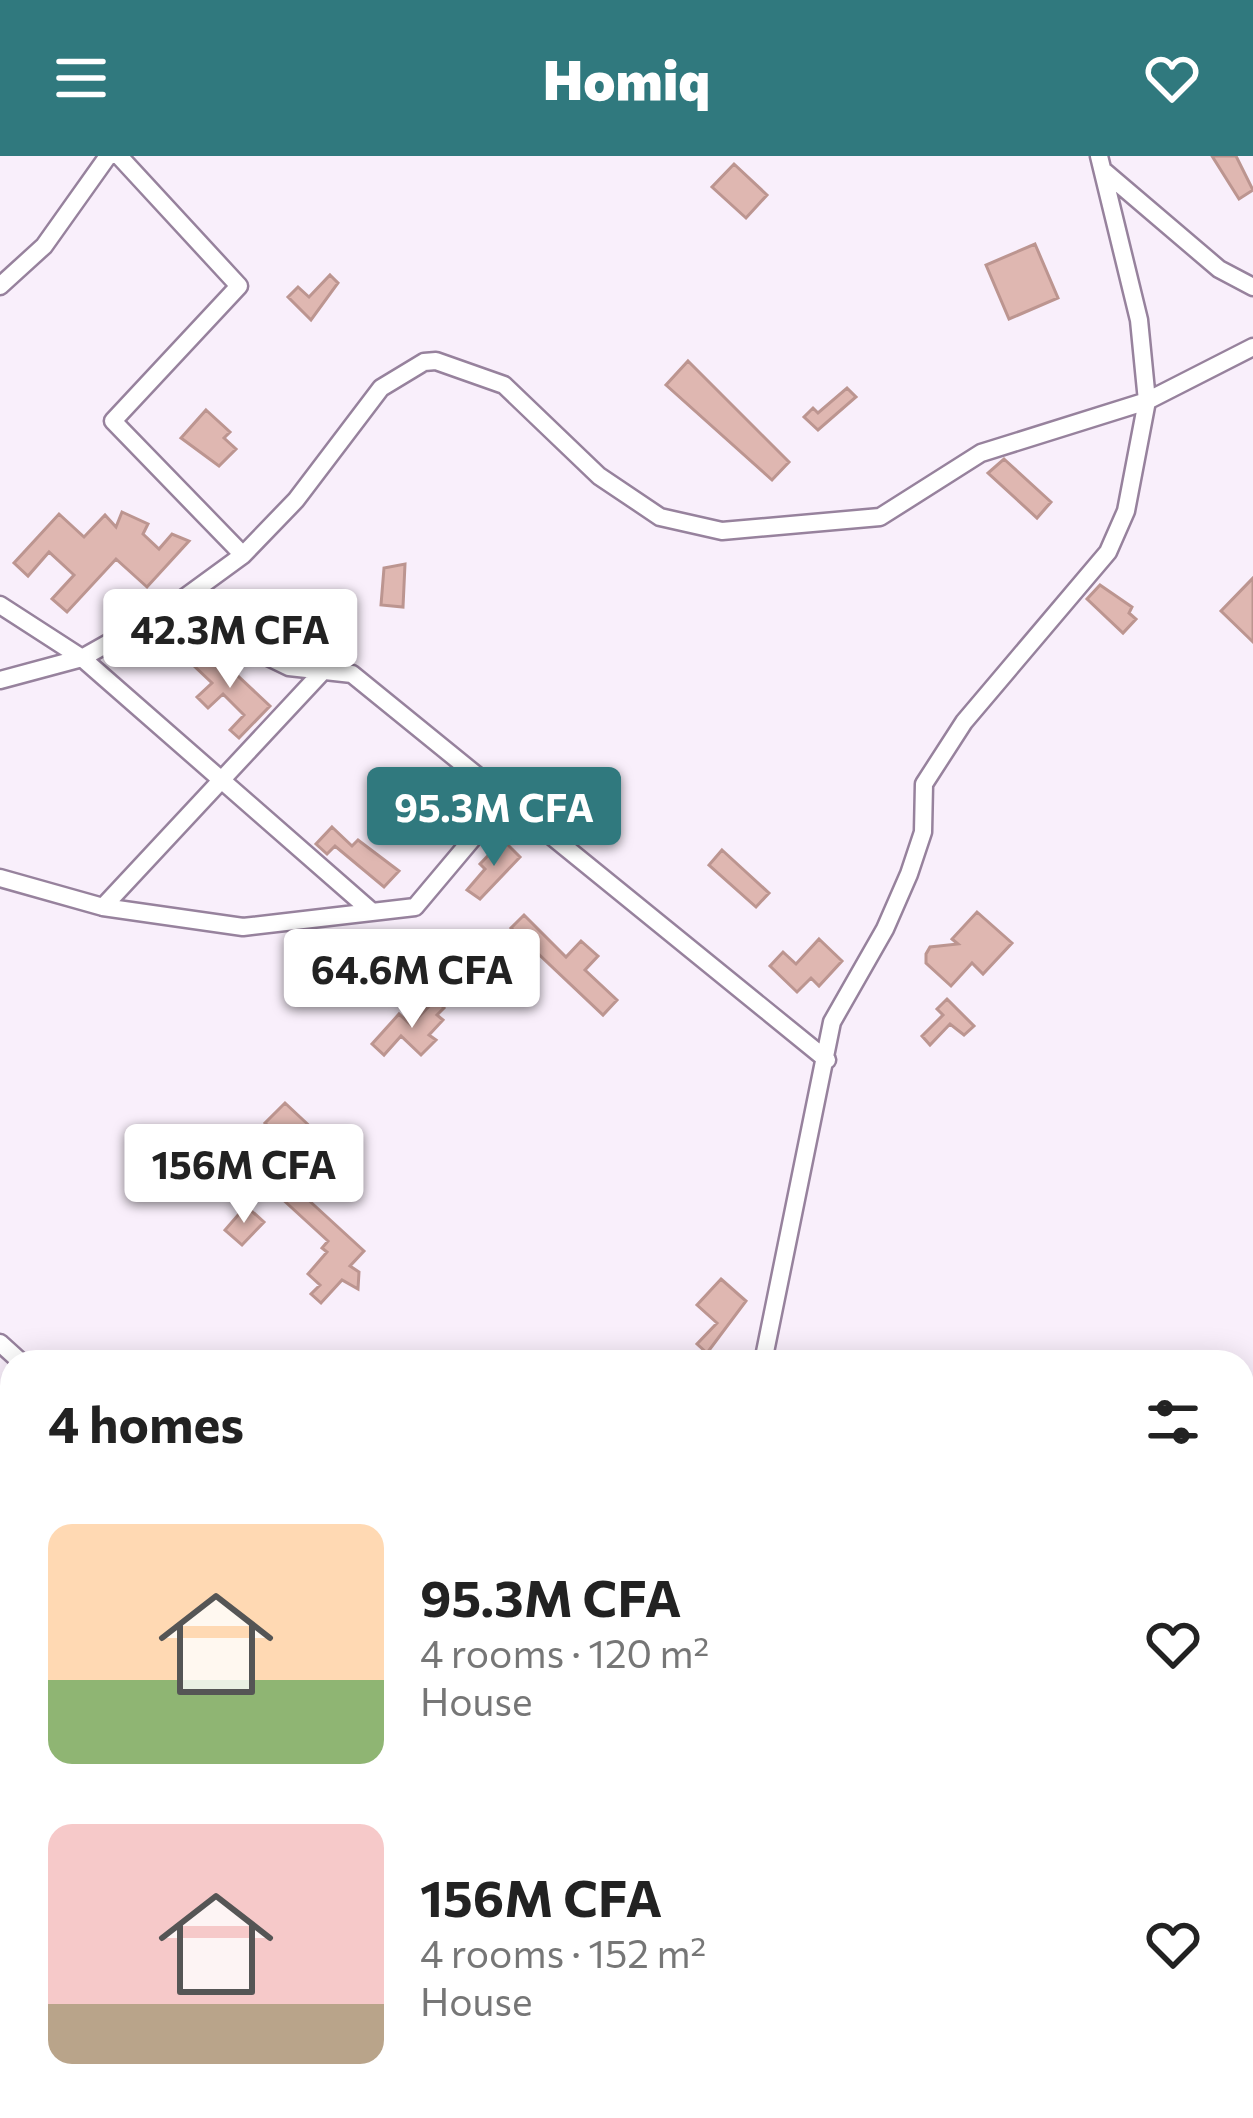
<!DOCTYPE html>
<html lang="en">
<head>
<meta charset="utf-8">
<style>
  body { margin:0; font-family:Commissioner,sans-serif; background:#f6f6f6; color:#222; height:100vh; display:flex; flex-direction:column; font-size:45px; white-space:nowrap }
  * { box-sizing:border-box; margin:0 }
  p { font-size:39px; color:#767676 }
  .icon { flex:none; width:66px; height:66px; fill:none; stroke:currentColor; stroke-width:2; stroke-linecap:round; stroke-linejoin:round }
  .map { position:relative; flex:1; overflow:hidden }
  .sheet { position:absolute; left:0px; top:1194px; width:1254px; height:768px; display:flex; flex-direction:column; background:#fff; border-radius:36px 36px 0 0; box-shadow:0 6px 30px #0003 }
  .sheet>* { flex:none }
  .price { position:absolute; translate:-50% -102px; padding:0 27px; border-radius:12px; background:#fff; color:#222; font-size:39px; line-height:78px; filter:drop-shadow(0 3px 6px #0008) }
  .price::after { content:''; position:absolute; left:50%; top:72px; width:36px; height:27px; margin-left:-18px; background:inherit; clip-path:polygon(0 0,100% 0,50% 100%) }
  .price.selected { background:#30797e; color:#fff }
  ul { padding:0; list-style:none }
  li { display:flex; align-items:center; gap:36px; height:300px; padding:0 48px }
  li span { display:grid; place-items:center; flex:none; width:336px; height:240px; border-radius:24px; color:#555 }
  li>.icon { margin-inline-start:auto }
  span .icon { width:144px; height:144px; fill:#fffc; stroke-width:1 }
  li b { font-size:51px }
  h2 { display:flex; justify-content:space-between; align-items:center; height:144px; padding:0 48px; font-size:51px }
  header { display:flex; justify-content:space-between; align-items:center; height:156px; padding:0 48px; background:#30797e; color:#fff; font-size:54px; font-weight:800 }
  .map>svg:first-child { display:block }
  .building { fill:#dfb7b1; stroke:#bc9590; stroke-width:3 }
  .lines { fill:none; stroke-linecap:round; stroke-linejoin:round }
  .minor-casing { stroke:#97829d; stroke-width:21 }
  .minor { stroke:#fff; stroke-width:16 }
</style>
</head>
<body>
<header><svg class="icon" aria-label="menu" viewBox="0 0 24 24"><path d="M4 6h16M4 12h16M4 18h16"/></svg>Homiq<svg class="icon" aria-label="heart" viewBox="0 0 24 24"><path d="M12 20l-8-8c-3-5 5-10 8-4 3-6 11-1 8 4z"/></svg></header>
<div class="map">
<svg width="1253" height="1962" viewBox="0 0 1253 1962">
  <rect width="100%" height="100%" fill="#f9effb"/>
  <path class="building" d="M 1212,0 L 1236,0 L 1253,34 L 1239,43 Z
    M 734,8 L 767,39 L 746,62 L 712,31 Z
    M 1035,88 L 1058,142 L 1009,163 L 986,109 Z
    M 330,119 L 338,127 L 311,164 L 288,141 L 298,131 L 309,141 Z
    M 688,205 L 789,306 L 772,324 L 666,229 Z
    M 847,232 L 856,241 L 818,274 L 804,261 L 813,252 L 818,257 Z
    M 206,254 L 230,276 L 224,282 L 236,293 L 219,310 L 181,282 Z
    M 1004,303 L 1051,346 L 1037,362 L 988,317 Z
    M 122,356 L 148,368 L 143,378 L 159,393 L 172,378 L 189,385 L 147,431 L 116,403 L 67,456 L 52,443 L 74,419 L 49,396 L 28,420 L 14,407 L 59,358 L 84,381 L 105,359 L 116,371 Z
    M 405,408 L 403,451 L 381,449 L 384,412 Z
    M 1253,422 L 1253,486 L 1221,455 Z
    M 1100,429 L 1132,451 L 1129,457 L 1136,463 L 1123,477 L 1087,443 Z
    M 208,492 L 270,550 L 239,582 L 230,574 L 244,559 L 223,538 L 208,552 L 197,541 L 212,527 L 192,508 Z
    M 332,671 L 352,690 L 358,684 L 399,715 L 384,731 L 335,690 L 327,698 L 316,688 Z
    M 503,684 L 520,701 L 480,743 L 467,734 L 485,713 L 480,708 Z
    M 722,694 L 769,737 L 756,751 L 709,709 Z
    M 977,756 L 1012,787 L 983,818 L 972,807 L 951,830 L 926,807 L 926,798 L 930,791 L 958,788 L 952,783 Z
    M 524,759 L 566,801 L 581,785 L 598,800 L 585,814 L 617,844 L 603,859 L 511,772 Z
    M 819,783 L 842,805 L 819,830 L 811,822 L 797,836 L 770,810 L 783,796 L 796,808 Z
    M 436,843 L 444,852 L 437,859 L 443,864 L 429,879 L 436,884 L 421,899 L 401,880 L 384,899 L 372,888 L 399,858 L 411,869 Z
    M 947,843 L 974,870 L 964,879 L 950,868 L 930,889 L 922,880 L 943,859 L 937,853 Z
    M 285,947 L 316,976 L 310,983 L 318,990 L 304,1004 L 265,967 Z
    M 291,1028 L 364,1095 L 350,1110 L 359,1116 L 358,1133 L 342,1124 L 321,1147 L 311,1138 L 320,1129 L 308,1118 L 327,1096 L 322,1092 L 328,1085 L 279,1040 Z
    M 246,1050 L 264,1066 L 242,1089 L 225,1074 Z
    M 721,1123 L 746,1145 L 707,1197 L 697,1188 L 717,1167 L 697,1149 Z"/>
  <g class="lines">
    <g class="minor-casing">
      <path id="minor" d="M 119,0 L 239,130 L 113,265 L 243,399
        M 1104,15 L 1219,113 L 1253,131
        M 0,130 L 44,90 L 108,0
        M 0,449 L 82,502 L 370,754
        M 169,453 L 289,511 L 352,518 L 827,904
        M 0,524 L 82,502 L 169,453 L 243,399 L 296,344 L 381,232 L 424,206 L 436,205 L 504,229 L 599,320 L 660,361 L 722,375 L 880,361 L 981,297 L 1147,245 L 1253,191
        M 0,722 L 103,751 L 243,771 L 415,751 L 505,644
        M 103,751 L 324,514
        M 0,1187 L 21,1206
        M 763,1206 L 832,866 L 885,773 L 909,718 L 923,676 L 924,628 L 964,566 L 1108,396 L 1126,355 L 1147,245 L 1139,164 L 1099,0
        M 0,1413 L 12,1423
        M 0,1657 L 12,1644
        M 0,1905 L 12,1917
        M 0,1949 L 12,1935
        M 840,1950 L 853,1962
        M 291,1962 L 303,1950
        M 595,1962 L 618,1950"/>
    </g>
    <use href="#minor" class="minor"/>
  </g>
</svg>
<b class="price" style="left:230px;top:535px">42.3M CFA</b>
<b class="price selected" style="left:494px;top:713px">95.3M CFA</b>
<b class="price" style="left:412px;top:875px">64.6M CFA</b>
<b class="price" style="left:244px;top:1070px">156M CFA</b>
<section class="sheet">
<h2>4 homes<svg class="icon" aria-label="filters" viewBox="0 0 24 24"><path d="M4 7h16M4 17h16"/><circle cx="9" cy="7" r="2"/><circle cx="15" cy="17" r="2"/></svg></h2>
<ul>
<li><span style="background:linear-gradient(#ffd9b3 65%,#8fb573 0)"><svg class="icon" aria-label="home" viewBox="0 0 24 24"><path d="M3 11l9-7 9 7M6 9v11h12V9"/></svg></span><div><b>95.3M CFA</b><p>4 rooms · 120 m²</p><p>House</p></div><svg class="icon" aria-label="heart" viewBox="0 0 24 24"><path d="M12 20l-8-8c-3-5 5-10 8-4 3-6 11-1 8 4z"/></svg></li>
<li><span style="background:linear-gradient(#f6c9c9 75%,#b9a48a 0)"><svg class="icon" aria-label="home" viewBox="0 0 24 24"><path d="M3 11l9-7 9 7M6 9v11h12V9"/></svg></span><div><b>156M CFA</b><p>4 rooms · 152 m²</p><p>House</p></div><svg class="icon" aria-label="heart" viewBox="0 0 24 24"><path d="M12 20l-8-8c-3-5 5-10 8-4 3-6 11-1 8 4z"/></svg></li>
</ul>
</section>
</div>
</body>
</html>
